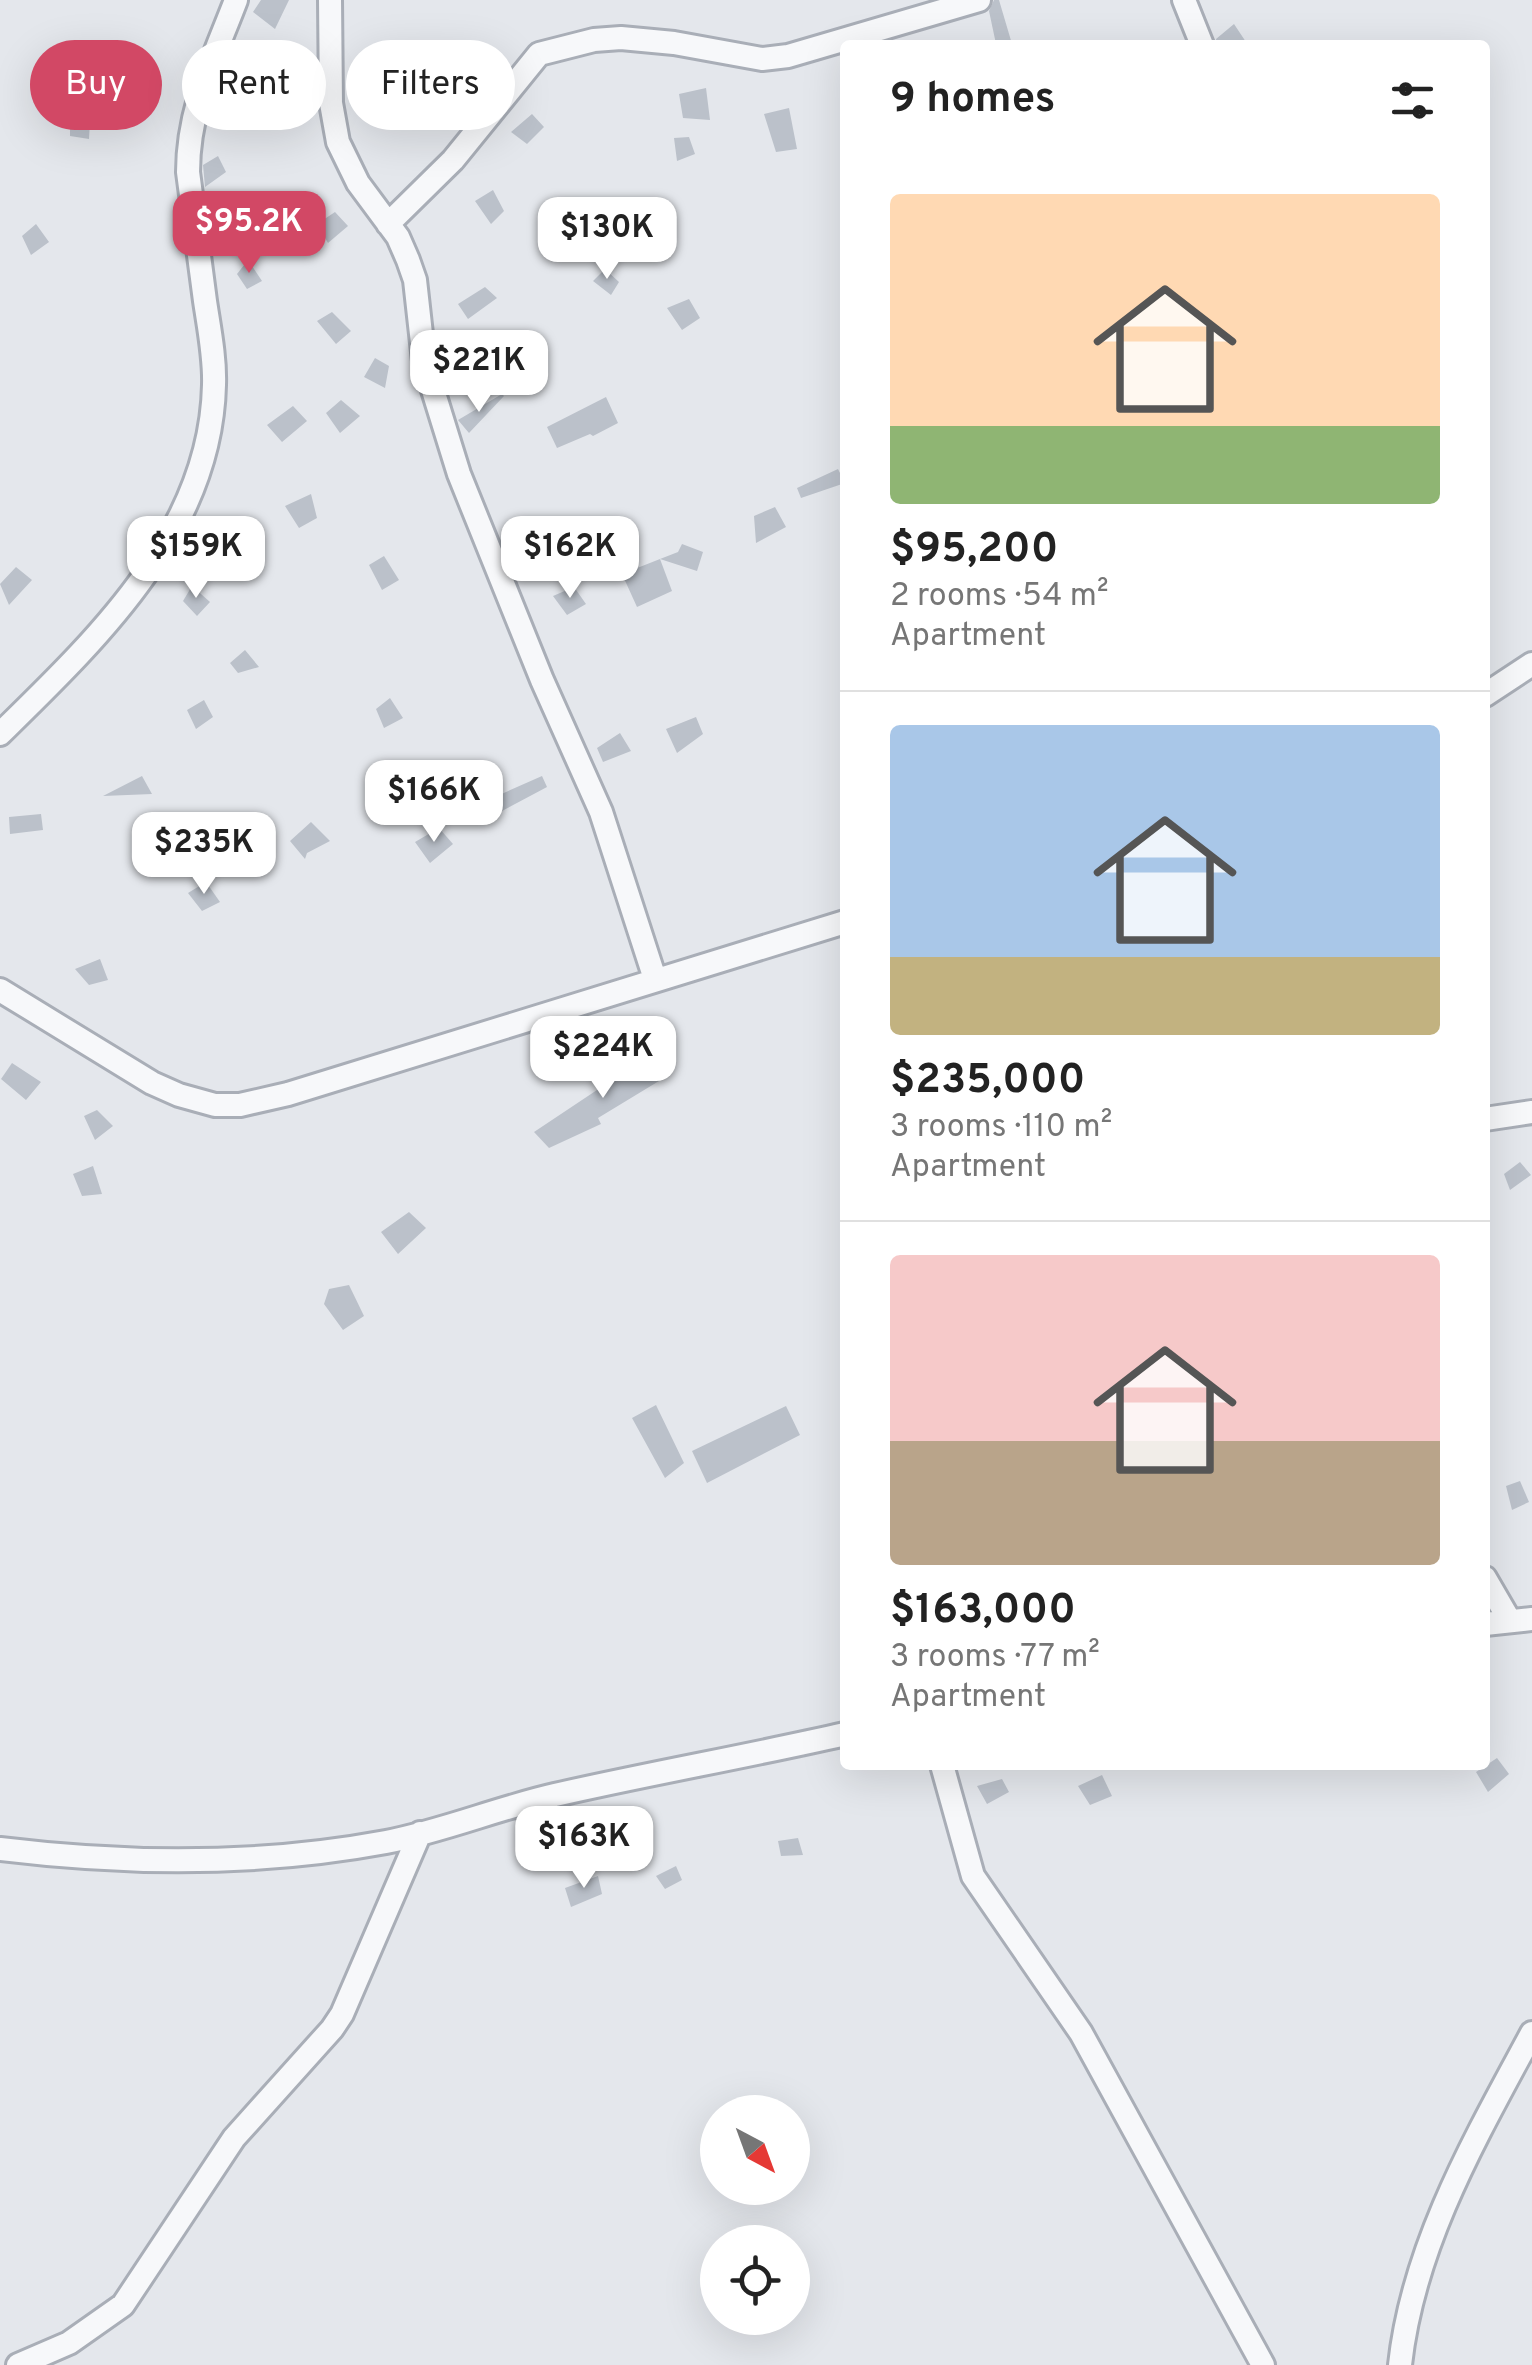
<!DOCTYPE html>
<html lang="en">
<head>
<meta charset="utf-8">
<style>
  body { margin:0; font-family:Overpass,sans-serif; background:#f2f2f2; color:#222; height:100vh; display:flex; flex-direction:column; font-size:38px; white-space:nowrap }
  * { box-sizing:border-box; margin:0 }
  p { font-size:32px; color:#767676 }
  .icon { flex:none; width:55px; height:55px; fill:none; stroke:currentColor; stroke-width:2; stroke-linecap:round; stroke-linejoin:round }
  .map { position:relative; flex:1; overflow:hidden }
  .drawer { position:absolute; left:840px; top:40px; width:650px; height:1730px; display:flex; flex-direction:column; background:#fff; border-radius:10px; box-shadow:0 10px 40px #0002 }
  .drawer>* { flex:none }
  .top-card { position:absolute; left:30px; top:40px; width:660px; height:90px; display:flex; gap:20px }
  .needle { width:65px; rotate:139deg }
  .buttons { position:absolute; left:700px; top:2095px; display:grid; gap:20px }
  .buttons a { display:grid; place-items:center; width:110px; height:110px; border-radius:50%; background:#fff; box-shadow:0 10px 40px #0002; font-size:50px }
  .price { position:absolute; translate:-50% -85px; padding:0 22px; border-radius:20px; background:#fff; color:#222; font-size:32px; line-height:65px; filter:drop-shadow(0 2px 5px #0008) }
  .price::after { content:''; position:absolute; left:50%; top:60px; width:30px; height:22px; margin-left:-15px; background:inherit; clip-path:polygon(0 0,100% 0,50% 100%) }
  .price.current { background:#d24865; color:#fff }
  ul { padding:0; list-style:none }
  li { display:grid; align-content:center; gap:20px; height:530px; padding:0 50px }
  li+li { border-top:2px solid #e0e0e0 }
  li span { display:grid; place-items:center; height:310px; border-radius:10px; color:#555 }
  li>.icon { margin-inline-start:auto }
  span .icon { width:180px; height:180px; fill:#fffc; stroke-width:1 }
  li b { font-size:42px }
  h2 { display:flex; justify-content:space-between; align-items:center; height:120px; padding:0 50px; font-size:42px }
  .tag { padding:0 35px; border-radius:45px; background:#fff; box-shadow:0 10px 40px #0002; font-size:35px; line-height:90px }
  .tag.current { background:#d24865; color:#fff }
  .map>svg:first-child { display:block }
  .building { fill:#bbc1ca }
  .lines { fill:none; stroke-linecap:round; stroke-linejoin:round }
  .street-casing { stroke:#a9aeb7; stroke-width:28 }
  .street { stroke:#f7f8fa; stroke-width:22 }
</style>
</head>
<body>
<div class="map">
<svg width="1532" height="2365" viewBox="0 0 1532 2365">
  <rect width="100%" height="100%" fill="#e4e7ec"/>
  <path class="building" d="M 261,0 L 289,0 L 275,29 L 253,12 Z
    M 994,0 L 999,0 L 1012,44 L 996,44 L 989,11 Z
    M 1234,24 L 1248,45 L 1217,45 L 1216,39 Z
    M 132,45 L 136,57 L 131,74 L 111,70 L 113,48 Z
    M 471,77 L 480,94 L 464,101 L 451,86 Z
    M 706,88 L 710,120 L 683,118 L 679,94 Z
    M 789,108 L 797,149 L 776,152 L 764,114 Z
    M 532,114 L 544,127 L 527,144 L 511,132 Z
    M 70,116 L 90,121 L 89,139 L 70,136 Z
    M 689,137 L 695,154 L 677,161 L 674,138 Z
    M 218,156 L 226,172 L 205,187 L 203,165 Z
    M 493,190 L 504,211 L 491,224 L 475,201 Z
    M 335,212 L 348,226 L 328,243 L 317,224 Z
    M 36,224 L 49,242 L 31,255 L 22,236 Z
    M 248,260 L 262,281 L 247,289 L 237,274 Z
    M 605,269 L 619,282 L 611,295 L 593,281 Z
    M 485,287 L 497,298 L 468,319 L 458,304 Z
    M 689,299 L 700,318 L 682,330 L 667,308 Z
    M 332,312 L 351,331 L 336,344 L 317,321 Z
    M 375,358 L 389,366 L 385,388 L 364,377 Z
    M 502,394 L 504,396 L 469,433 L 458,420 Z
    M 606,397 L 618,423 L 593,436 L 590,434 L 557,448 L 547,427 Z
    M 341,400 L 360,416 L 340,433 L 326,413 Z
    M 293,406 L 307,421 L 282,442 L 267,425 Z
    M 838,469 L 845,483 L 801,498 L 797,488 Z
    M 311,494 L 317,518 L 299,528 L 285,506 Z
    M 775,507 L 786,527 L 756,543 L 754,516 Z
    M 682,544 L 703,552 L 697,571 L 660,559 L 678,552 Z
    M 384,556 L 399,580 L 382,590 L 369,565 Z
    M 660,559 L 672,591 L 637,607 L 622,574 Z
    M 16,567 L 32,580 L 9,605 L 0,584 Z
    M 192,586 L 210,602 L 197,616 L 183,601 Z
    M 574,587 L 586,604 L 567,615 L 553,596 Z
    M 245,650 L 259,667 L 238,673 L 230,663 Z
    M 390,698 L 403,718 L 384,728 L 376,709 Z
    M 204,700 L 213,717 L 196,729 L 187,710 Z
    M 696,717 L 703,734 L 677,753 L 666,729 Z
    M 620,733 L 631,751 L 603,762 L 597,748 Z
    M 142,776 L 152,794 L 103,796 Z
    M 542,776 L 547,787 L 502,811 L 497,796 Z
    M 41,814 L 43,830 L 10,834 L 9,817 Z
    M 311,822 L 330,841 L 307,853 L 305,859 L 290,841 Z
    M 439,828 L 453,844 L 430,863 L 415,842 Z
    M 206,882 L 220,902 L 202,911 L 188,893 Z
    M 100,959 L 108,980 L 89,985 L 75,969 Z
    M 654,1052 L 670,1068 L 659,1081 L 598,1118 L 601,1124 L 549,1148 L 534,1132 Z
    M 12,1063 L 41,1082 L 26,1100 L 1,1079 Z
    M 97,1110 L 113,1126 L 95,1140 L 84,1116 Z
    M 1520,1162 L 1531,1175 L 1510,1190 L 1504,1174 Z
    M 93,1166 L 102,1194 L 82,1196 L 73,1174 Z
    M 409,1212 L 426,1228 L 398,1254 L 381,1232 Z
    M 349,1285 L 364,1316 L 343,1330 L 324,1304 L 329,1289 Z
    M 656,1405 L 684,1463 L 665,1478 L 632,1418 Z
    M 786,1406 L 800,1435 L 707,1483 L 692,1451 Z
    M 1520,1481 L 1529,1502 L 1512,1510 L 1506,1486 Z
    M 1497,1758 L 1509,1774 L 1488,1792 L 1476,1772 Z
    M 1102,1775 L 1112,1796 L 1090,1805 L 1078,1786 Z
    M 1002,1779 L 1009,1792 L 987,1804 L 977,1786 Z
    M 798,1838 L 803,1855 L 781,1856 L 778,1841 Z
    M 676,1866 L 682,1880 L 665,1889 L 656,1876 Z
    M 598,1876 L 602,1894 L 571,1907 L 565,1888 Z"/>
  <g class="lines">
    <g class="street-casing">
      <path id="street" d="M 330,0 L 331,103 L 338,142 L 358,183 L 398,237 L 408,260 L 415,280 L 424,361 L 459,474 L 542,680 L 601,812 L 655,979
        M 1184,0 L 1202,45
        M 388,224 L 453,160 L 539,54 L 594,40 L 621,38 L 674,43 L 762,59 L 788,56 L 979,0
        M 1485,695 L 1532,664
        M 0,734 C 97,639 211,531 214,385 C 215,357 209,328 205,301 C 199,258 194,215 188,172 C 188,108 214,58 236,0
        M 0,990 L 152,1083 L 179,1095 L 215,1105 L 240,1105 L 288,1094 L 845,922
        M 1485,1119 L 1532,1112
        M 1485,1578 L 1510,1621
        M 1485,1624 L 1532,1619
        M 942,1765 L 973,1876 L 1081,2033 L 1263,2365
        M 0,1849 C 130,1865 257,1866 386,1842 C 443,1831 498,1808 555,1795 C 651,1773 749,1756 845,1734
        M 18,2365 L 69,2343 L 123,2305 L 234,2138 L 332,2029 L 342,2014 L 420,1833
        M 1400,2365 C 1413,2245 1476,2137 1532,2033"/>
    </g>
    <use href="#street" class="street"/>
  </g>
</svg>
<div class="buttons">
<a><svg class="needle" viewBox="-14 -14 28 28"><path d="M0-13l5 13h-10z" fill="#e53935"/><path d="M0 13l5-13h-10z" fill="#767676"/></svg></a>
<a><svg class="icon" aria-label="locate" viewBox="0 0 24 24"><circle cx="12" cy="12" r="6"/><path d="M12 2v4M12 18v4M2 12h4M18 12h4"/></svg></a>
</div>
<b class="price current" style="left:249px;top:276px">$95.2K</b>
<b class="price" style="left:607px;top:282px">$130K</b>
<b class="price" style="left:479px;top:415px">$221K</b>
<b class="price" style="left:196px;top:601px">$159K</b>
<b class="price" style="left:570px;top:601px">$162K</b>
<b class="price" style="left:434px;top:845px">$166K</b>
<b class="price" style="left:204px;top:897px">$235K</b>
<b class="price" style="left:603px;top:1101px">$224K</b>
<b class="price" style="left:584px;top:1891px">$163K</b>
<div class="top-card">
<a class="tag current">Buy</a>
<a class="tag">Rent</a>
<a class="tag">Filters</a>
</div>
<section class="drawer">
<h2>9 homes<svg class="icon" aria-label="filters" viewBox="0 0 24 24"><path d="M4 7h16M4 17h16"/><circle cx="9" cy="7" r="2"/><circle cx="15" cy="17" r="2"/></svg></h2>
<ul>
<li><span style="background:linear-gradient(#ffd9b3 75%,#8fb573 0)"><svg class="icon" aria-label="home" viewBox="0 0 24 24"><path d="M3 11l9-7 9 7M6 9v11h12V9"/></svg></span><div><b>$95,200</b><p>2 rooms · 54 m²</p><p>Apartment</p></div></li>
<li><span style="background:linear-gradient(#a9c7e8 75%,#c2b280 0)"><svg class="icon" aria-label="home" viewBox="0 0 24 24"><path d="M3 11l9-7 9 7M6 9v11h12V9"/></svg></span><div><b>$235,000</b><p>3 rooms · 110 m²</p><p>Apartment</p></div></li>
<li><span style="background:linear-gradient(#f6c9c9 60%,#b9a48a 0)"><svg class="icon" aria-label="home" viewBox="0 0 24 24"><path d="M3 11l9-7 9 7M6 9v11h12V9"/></svg></span><div><b>$163,000</b><p>3 rooms · 77 m²</p><p>Apartment</p></div></li>
</ul>
</section>
</div>
</body>
</html>
